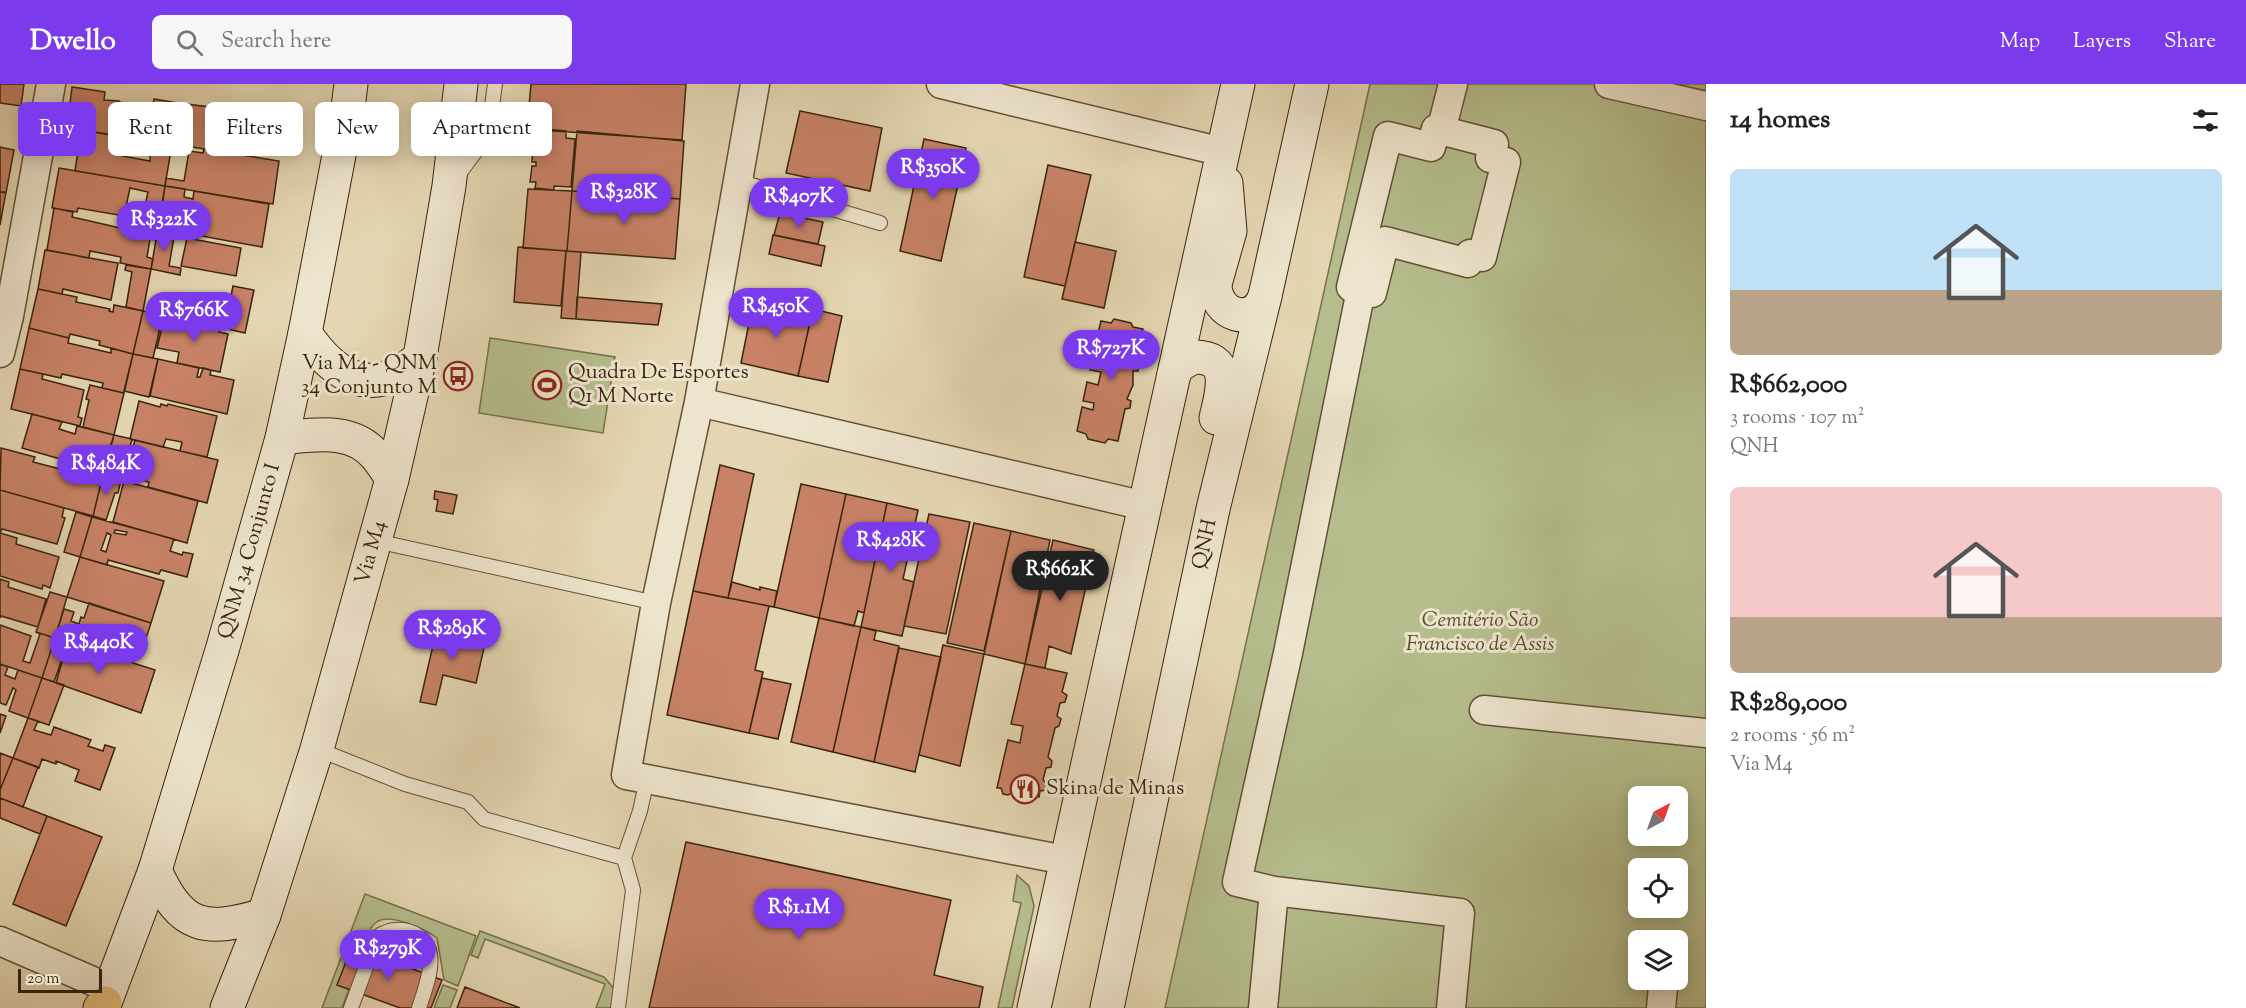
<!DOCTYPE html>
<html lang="en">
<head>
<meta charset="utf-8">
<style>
  body { margin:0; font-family:"Sorts Mill Goudy",serif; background:#f6f6f6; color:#222; height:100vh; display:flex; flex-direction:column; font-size:22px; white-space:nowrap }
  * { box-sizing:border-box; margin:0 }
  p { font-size:20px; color:#767676 }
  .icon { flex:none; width:33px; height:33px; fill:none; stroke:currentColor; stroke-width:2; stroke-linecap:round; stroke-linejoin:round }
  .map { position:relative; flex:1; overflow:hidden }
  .side { display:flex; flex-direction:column; background:#fff; width:540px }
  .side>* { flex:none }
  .top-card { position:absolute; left:18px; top:18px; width:570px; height:54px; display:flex; gap:12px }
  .needle { width:39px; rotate:41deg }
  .fabs { position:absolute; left:1628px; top:702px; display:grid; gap:12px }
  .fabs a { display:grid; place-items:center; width:60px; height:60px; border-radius:9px; background:#fff; box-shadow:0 3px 15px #0003; font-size:30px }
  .scale { position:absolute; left:18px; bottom:15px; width:84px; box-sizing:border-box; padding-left:6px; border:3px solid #39240d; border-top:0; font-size:16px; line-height:21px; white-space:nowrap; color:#39240d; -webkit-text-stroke:4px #ede4cd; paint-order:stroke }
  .price { position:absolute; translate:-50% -51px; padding:0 14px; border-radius:21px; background:#7c3aed; color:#fff; font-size:20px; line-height:39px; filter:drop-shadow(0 2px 3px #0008) }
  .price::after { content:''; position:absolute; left:50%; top:36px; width:18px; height:14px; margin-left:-9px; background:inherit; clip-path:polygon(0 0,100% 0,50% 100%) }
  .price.active { background:#222; color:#fff }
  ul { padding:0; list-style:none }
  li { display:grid; align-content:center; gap:12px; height:318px; padding:0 24px }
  li span { display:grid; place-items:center; height:186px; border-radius:9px; color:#555 }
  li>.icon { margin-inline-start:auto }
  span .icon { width:108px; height:108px; fill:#fffc; stroke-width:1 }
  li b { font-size:26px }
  h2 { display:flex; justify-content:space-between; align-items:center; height:72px; padding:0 24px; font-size:26px }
  .pill { padding:0 21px; border-radius:9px; background:#fff; box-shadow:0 3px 15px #0003; font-size:21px; line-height:54px }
  .pill.active { background:#7c3aed; color:#fff }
  header { display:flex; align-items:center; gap:36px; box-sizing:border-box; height:84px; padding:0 30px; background:#7c3aed; color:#fff }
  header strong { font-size:28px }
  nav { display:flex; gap:33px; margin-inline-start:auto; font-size:21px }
  .search { width:420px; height:54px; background:#f6f6f6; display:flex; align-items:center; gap:15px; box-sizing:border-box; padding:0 21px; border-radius:9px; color:#767676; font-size:22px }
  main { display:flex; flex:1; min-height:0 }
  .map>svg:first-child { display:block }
  .green { fill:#b5bd8c; stroke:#77704c; stroke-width:1.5; fill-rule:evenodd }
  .building { fill:#c88267; stroke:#39240d; stroke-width:1.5; fill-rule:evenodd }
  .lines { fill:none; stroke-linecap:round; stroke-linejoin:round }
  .lane-casing { stroke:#645036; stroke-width:16 }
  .street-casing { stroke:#645036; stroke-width:31 }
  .secondary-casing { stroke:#39240d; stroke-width:35 }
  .primary-casing { stroke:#39240d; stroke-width:35 }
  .lane { stroke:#ede4cd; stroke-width:14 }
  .street { stroke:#ede4cd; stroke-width:28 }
  .secondary { stroke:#ede4cd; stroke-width:33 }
  .primary { stroke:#e2bb79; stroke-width:33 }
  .labels { text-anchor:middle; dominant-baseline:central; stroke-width:6; stroke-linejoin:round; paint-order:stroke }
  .poi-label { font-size:21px; fill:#39240d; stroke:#ede4cd; text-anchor:start }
  .street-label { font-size:21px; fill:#39240d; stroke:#ede4cd }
  .park-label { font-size:21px; font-style:italic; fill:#584a2d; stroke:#ede4cd }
</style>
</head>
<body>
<header>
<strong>Dwello</strong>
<div class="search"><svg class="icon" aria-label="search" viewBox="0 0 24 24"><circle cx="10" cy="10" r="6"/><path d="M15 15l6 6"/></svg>Search here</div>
<nav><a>Map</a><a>Layers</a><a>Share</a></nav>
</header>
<main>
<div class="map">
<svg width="1706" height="924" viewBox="0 0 1706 924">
  <rect width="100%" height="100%" fill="#e4d6b2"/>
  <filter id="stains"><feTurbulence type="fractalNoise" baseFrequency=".00333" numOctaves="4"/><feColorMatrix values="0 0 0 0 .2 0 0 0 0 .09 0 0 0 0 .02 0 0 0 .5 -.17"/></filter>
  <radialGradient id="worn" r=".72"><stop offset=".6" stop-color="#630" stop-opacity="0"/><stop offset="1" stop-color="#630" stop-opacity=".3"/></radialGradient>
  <path class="green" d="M 1370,0 L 1706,0 L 1706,924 L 1165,924 ZM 1638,712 L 1677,712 L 1677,752 L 1638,752 ZM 1638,784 L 1677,784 L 1677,824 L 1638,824 ZM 1638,856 L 1677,856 L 1677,896 L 1638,896 Z
    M 490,254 L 615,273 L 603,349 L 479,329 Z
    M 1017,791 L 1029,802 L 1034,822 L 1012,924 L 998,924 L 1021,819 L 1013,817 Z
    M 365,810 L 476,852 L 458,902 L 444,896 L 437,854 C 425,845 392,830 378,837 C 375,839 373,841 371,844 L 342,924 L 322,924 Z
    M 480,847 L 604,893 L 616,907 L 614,924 L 596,924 L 605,900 L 485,855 L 478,874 L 471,871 Z
    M 443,901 L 457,906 L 450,924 L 434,924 Z"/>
  <path class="building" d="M 0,0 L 24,0 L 21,22 L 0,19 Z
    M 531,0 L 686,0 L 682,56 L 527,45 Z
    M 72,3 L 105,8 L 104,16 L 119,17 L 119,18 L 149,23 L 143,56 L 126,53 L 127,48 L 112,45 L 111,51 L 67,44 Z
    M 154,15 L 179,19 L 172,60 L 148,56 Z
    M 179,19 L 248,28 L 243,71 L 172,60 Z
    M 800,27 L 882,44 L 870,107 L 786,89 Z
    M 542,45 L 566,47 L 566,54 L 575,55 L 571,103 L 554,102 L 554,106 L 535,104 L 536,98 L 530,98 L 532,82 L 536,82 L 536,78 L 532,78 L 533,63 L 537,64 L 538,51 L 542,51 Z
    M 81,46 L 172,60 L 165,102 L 75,87 ZM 123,64 L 147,67 L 146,71 L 150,71 L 150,77 L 122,72 Z
    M 577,47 L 684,57 L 680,115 L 572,107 Z
    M 924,55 L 966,64 L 941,177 L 900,167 Z
    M 0,63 L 14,66 L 6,109 L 0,108 Z
    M 204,65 L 279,77 L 273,120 L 165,102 L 166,94 L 184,97 L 189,67 L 203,69 Z
    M 1048,81 L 1091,91 L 1065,202 L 1024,193 Z
    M 59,84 L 165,102 L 159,144 L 129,139 L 132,123 L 144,126 L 148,108 L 130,104 L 124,132 L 78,124 L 77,128 L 52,124 Z
    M 165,102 L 185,105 L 184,113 L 193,115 L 194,107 L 269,120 L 262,163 L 158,144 ZM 177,125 L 191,126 L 189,135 L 176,133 Z
    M 528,105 L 572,107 L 567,167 L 523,164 Z
    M 572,107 L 680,115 L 675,175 L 567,167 Z
    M 0,108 L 6,108 L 0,141 Z
    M 54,124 L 73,128 L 72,133 L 129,146 L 130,139 L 158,144 L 156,156 L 150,155 L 147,173 L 153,175 L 151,185 L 120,179 L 121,173 L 90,167 L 89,174 L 47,166 Z
    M 780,129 L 823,138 L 818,160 L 774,151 Z
    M 158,144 L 175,147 L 169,182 L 181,184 L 180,191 L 151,185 Z
    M 773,151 L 825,162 L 821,182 L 769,170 Z
    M 187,154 L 241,164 L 236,192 L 181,182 Z
    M 1075,158 L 1116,167 L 1104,224 L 1062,215 Z
    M 518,163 L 566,167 L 561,222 L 514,218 Z
    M 45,166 L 118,179 L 111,216 L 63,205 L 62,210 L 38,205 Z
    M 566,167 L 581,168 L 576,235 L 561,234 Z
    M 126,181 L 151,185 L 143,227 L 126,223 L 132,188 L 125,186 Z
    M 233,202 L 254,206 L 245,249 L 206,240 L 211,213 L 230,217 Z
    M 38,205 L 77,213 L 76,218 L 110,225 L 109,227 L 113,228 L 114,221 L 143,227 L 133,270 L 99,261 L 100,257 L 70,250 L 69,254 L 29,244 Z
    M 577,213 L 662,220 L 658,241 L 576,235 Z
    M 753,219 L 812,229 L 798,292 L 741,279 Z
    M 813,225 L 842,232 L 828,298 L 798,292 Z
    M 143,227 L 163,231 L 153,274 L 133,270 Z
    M 165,231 L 220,243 L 219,248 L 228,250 L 220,288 L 177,279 L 179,268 L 157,264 Z
    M 1114,235 L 1131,239 L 1133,243 L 1143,245 L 1135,278 L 1139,281 L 1138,287 L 1133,287 L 1133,301 L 1127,315 L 1131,317 L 1130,324 L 1125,325 L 1118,357 L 1108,355 L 1105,359 L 1088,355 L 1086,350 L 1077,347 L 1082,323 L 1093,326 L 1094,319 L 1083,317 L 1087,298 L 1098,301 L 1101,288 L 1090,286 L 1094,269 L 1104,271 L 1106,264 L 1095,262 L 1101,237 L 1111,239 Z
    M 29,244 L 69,254 L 68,259 L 111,269 L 111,264 L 133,270 L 124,309 L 102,304 L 103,299 L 62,290 L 61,294 L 20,285 Z
    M 133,270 L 158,275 L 149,313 L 124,307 Z
    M 158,275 L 199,284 L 197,293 L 200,293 L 203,284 L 211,286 L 210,291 L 234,296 L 227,330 L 150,312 Z
    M 20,285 L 43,290 L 42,295 L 84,306 L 78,333 L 82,334 L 80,342 L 11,325 Z
    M 90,301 L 124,309 L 114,351 L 83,343 L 89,316 L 86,315 Z
    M 139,317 L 160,323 L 161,320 L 167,322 L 168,320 L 217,332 L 207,373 L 180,367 L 182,358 L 166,355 L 163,363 L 130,355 Z
    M 32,330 L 62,338 L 59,345 L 75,350 L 77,342 L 114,351 L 109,367 L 93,362 L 91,370 L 70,364 L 67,377 L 22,364 Z
    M 114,351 L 132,355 L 122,396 L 103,391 Z
    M 135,356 L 218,376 L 207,419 L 148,403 L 149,398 L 131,394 L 134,379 L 129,378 Z
    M 1,364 L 35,373 L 33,378 L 72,388 L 74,383 L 103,391 L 93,432 L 0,406 Z
    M 720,381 L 754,390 L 728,514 L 693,507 Z
    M 103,391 L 121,396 L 118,409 L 115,409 L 106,436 L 93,432 Z
    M 124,397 L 198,417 L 187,459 L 113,438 Z
    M 801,400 L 846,410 L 819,534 L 774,523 Z
    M 0,406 L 64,424 L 62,433 L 65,434 L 57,460 L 2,445 L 0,449 Z
    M 435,407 L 457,411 L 453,430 L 436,427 L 438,416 L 434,415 Z
    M 846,410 L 887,419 L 864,529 L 858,527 L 854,542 L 819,534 Z
    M 887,419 L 918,426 L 903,495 L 914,498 L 902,552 L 861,543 Z
    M 76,428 L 92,433 L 80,473 L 64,468 Z
    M 929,430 L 970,438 L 946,550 L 904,542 Z
    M 92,433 L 174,455 L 170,467 L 182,471 L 183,468 L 193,470 L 187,493 L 161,486 L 159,490 L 108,476 L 107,481 L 80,473 ZM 115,446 L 127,448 L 126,451 L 114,449 ZM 107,449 L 111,451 L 106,468 L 101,466 Z
    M 974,439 L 1011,447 L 984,567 L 947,559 Z
    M 1011,447 L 1050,456 L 1025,580 L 984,570 Z
    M 0,449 L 17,454 L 16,460 L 59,473 L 50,504 L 43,501 L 42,505 L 0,492 Z
    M 1053,456 L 1094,466 L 1071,570 L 1049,562 L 1045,584 L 1025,580 Z
    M 80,473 L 164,497 L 151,539 L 67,513 Z
    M 0,495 L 9,498 L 8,503 L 46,515 L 38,543 L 1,532 L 0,534 Z
    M 732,498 L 760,506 L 760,503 L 777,507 L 774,523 L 728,514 Z
    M 693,507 L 769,522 L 755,586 L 763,588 L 749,649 L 667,631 Z
    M 50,508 L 67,513 L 55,554 L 36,548 Z
    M 89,519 L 151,539 L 141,570 L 135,568 L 133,574 L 103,564 L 101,569 L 55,554 L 64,525 L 74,528 L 71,537 L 79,540 L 81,533 L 84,534 Z
    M 819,534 L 861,543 L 833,668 L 791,658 Z
    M 0,541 L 31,552 L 23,577 L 30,579 L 40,550 L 36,548 L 55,554 L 42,594 L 0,580 Z
    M 861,543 L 876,547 L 874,556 L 899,562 L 874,678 L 833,668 Z
    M 437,544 L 486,555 L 476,599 L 443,591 L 436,621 L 420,618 Z
    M 55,554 L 155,586 L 141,629 L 56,599 L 62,578 L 61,578 L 54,598 L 42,594 Z
    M 943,561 L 984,570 L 960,682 L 919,671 Z
    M 899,564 L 941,573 L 915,688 L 874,678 Z
    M 0,580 L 8,583 L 5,591 L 15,595 L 18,586 L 42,594 L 28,634 L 9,627 L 16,606 L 13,604 L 6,621 L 0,619 Z
    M 1025,580 L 1067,589 L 1062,608 L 1067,611 L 1065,618 L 1060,619 L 1057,632 L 1061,635 L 1059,642 L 1055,644 L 1048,673 L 1052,677 L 1051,683 L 1046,684 L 1043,696 L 1047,700 L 1046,706 L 1040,707 L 1039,713 L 1036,712 L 1032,716 L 1027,715 L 1024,709 L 1020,711 L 1011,707 L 1012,709 L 1008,711 L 1003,710 L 1001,704 L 997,704 L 1008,656 L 1020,659 L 1023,642 L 1011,640 Z
    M 42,594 L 64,601 L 49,641 L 28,634 Z
    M 762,594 L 791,600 L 778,655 L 749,649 Z
    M 0,630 L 6,632 L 0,649 Z
    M 28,634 L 38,637 L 34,646 L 51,651 L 54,643 L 91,656 L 88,662 L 103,667 L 105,661 L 115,664 L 100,706 L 75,697 L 79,686 L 56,677 L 56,680 L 42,675 L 39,684 L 13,674 Z
    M 0,669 L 13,674 L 0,706 Z
    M 13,674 L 38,683 L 23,723 L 0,714 L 0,706 Z
    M 0,714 L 47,732 L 40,750 L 0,734 Z
    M 47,732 L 102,753 L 66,842 L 13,820 Z
    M 686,758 L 951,816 L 934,891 L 983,903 L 979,924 L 649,924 Z
    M 352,862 L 442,896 L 431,924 L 400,924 L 337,901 Z
    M 465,903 L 520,924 L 457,924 Z"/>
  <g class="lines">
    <g class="lane-casing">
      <path id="lane" d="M 458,91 L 488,51 L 495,0
        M 738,97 L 880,139
        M 376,457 L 656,519
        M 317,665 L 405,700 L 468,718 L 484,735 L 624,774
        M 351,924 L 377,853 C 387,846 396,844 408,847 C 445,859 427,898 419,924
        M 618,924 L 633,806 L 624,774 L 640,727 L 647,695"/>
    </g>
    <g class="street-casing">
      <path id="street" d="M 755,0 L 699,318 L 656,519 L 626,691 L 1065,776
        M 941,0 L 1223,68
        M 1609,0 L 1706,22
        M 1436,45 L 1494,60 L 1490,74 L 1506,78 L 1482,173 L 1470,170 L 1468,179 L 1385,157 L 1372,209 L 1351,203 L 1388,52 L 1431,63 Z
        M 1441,47 L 1453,0
        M 1361,206 L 1288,569 L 1237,798 L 1274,807 L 1460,829 L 1451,924
        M 0,269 L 9,232 L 51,0
        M 699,318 L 1145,422
        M 1484,626 L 1706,649
        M 0,857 L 111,905
        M 1263,924 L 1274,807
        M 1661,924 L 1663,903"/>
    </g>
    <g class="secondary-casing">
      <g id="secondary">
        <path d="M 1226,99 L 1230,147 L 1215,200 C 1215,232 1254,244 1265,212"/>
        <path d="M 305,249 C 336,295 374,316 420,273"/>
        <path d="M 1174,290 L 1178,282 L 1193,273 C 1234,272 1222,308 1216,334"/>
        <path d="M 282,354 C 314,351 352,343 376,372 C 382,379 387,387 392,395"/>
        <path d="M 155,786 C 181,846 206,848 264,831"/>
        <path id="s1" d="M 103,924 L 155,786 L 223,563 L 282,354 L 305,249 L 348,24 L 351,0"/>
        <path id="s2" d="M 227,924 L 264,831 L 317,665 L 392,395 L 420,273 L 449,102 L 461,0"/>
        <path d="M 1034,924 L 1238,0"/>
        <path id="s3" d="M 1107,924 L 1213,425 L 1265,212 L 1312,0"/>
      </g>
    </g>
    <g class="primary-casing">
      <path id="primary" d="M 100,924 L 105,919"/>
    </g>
    <use href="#lane" class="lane"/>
    <use href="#street" class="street"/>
    <use href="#secondary" class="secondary"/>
    <use href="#primary" class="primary"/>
  </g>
  <defs>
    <g id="bus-ring" transform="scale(1.5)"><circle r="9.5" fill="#ede4cd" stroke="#8f2418" stroke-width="1.5"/><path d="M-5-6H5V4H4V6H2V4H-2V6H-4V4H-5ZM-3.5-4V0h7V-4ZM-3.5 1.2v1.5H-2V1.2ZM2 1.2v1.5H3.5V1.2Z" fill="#8f2418"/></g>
    <g id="stadium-ring" transform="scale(1.5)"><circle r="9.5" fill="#ede4cd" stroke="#8f2418" stroke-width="1.5"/><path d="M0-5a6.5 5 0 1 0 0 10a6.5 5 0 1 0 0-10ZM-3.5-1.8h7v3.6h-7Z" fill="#8f2418"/></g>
    <g id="restaurant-ring" transform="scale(1.5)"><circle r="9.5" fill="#ede4cd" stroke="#8f2418" stroke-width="1.5"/><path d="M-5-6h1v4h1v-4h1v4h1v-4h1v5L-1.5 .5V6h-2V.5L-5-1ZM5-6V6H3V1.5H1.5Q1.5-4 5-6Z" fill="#8f2418"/></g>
  </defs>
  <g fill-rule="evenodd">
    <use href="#bus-ring" x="458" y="292"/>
    <use href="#stadium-ring" x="547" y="301"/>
    <use href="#restaurant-ring" x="1025" y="705"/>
  </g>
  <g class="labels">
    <g class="poi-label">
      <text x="437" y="280" text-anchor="end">Via M4 - QNM<tspan x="437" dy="24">34 Conjunto M</tspan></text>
      <text x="568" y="289">Quadra De Esportes<tspan x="568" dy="24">Q1 M Norte</tspan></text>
      <text x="1046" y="705">Skina de Minas</text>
    </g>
    <g class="street-label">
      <text stroke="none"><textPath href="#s3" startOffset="474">QNH</textPath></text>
      <text stroke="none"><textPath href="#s1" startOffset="480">QNM 34 Conjunto I</textPath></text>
      <text stroke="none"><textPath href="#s2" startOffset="478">Via M4</textPath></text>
    </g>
    <g class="park-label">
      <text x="1480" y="537">Cemitério São<tspan x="1480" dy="24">Francisco de Assis</tspan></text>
    </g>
  </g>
  <rect width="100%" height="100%" filter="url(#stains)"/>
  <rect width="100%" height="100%" fill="url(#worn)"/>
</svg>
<div class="fabs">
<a><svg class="needle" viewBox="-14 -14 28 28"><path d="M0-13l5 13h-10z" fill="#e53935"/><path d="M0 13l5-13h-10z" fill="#767676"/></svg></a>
<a><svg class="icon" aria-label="locate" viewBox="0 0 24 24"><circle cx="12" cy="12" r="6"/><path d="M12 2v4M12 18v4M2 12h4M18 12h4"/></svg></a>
<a><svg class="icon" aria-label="layers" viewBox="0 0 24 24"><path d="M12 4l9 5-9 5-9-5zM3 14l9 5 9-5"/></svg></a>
</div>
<div class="scale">20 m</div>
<b class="price" style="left:933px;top:116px">R$350K</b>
<b class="price" style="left:624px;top:141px">R$328K</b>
<b class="price" style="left:799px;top:145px">R$407K</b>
<b class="price" style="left:164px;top:168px">R$322K</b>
<b class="price" style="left:776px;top:255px">R$450K</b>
<b class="price" style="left:194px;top:259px">R$766K</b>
<b class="price" style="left:1111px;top:297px">R$727K</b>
<b class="price" style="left:106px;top:412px">R$484K</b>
<b class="price" style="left:891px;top:489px">R$428K</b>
<b class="price active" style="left:1060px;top:518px">R$662K</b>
<b class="price" style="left:452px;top:577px">R$289K</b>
<b class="price" style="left:99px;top:591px">R$440K</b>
<b class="price" style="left:799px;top:856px">R$1.1M</b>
<b class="price" style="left:388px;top:897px">R$279K</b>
<div class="top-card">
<a class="pill active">Buy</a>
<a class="pill">Rent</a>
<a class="pill">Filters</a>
<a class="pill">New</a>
<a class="pill">Apartment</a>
</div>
</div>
<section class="side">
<h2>14 homes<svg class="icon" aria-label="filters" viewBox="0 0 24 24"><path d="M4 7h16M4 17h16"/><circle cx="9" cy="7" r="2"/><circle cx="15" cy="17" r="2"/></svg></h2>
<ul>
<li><span style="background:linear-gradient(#bfe0f5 65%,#b9a48a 0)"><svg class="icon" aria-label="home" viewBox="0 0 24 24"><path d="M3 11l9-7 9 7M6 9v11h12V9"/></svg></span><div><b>R$662,000</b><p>3 rooms · 107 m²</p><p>QNH</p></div></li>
<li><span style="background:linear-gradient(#f6c9c9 70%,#b9a48a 0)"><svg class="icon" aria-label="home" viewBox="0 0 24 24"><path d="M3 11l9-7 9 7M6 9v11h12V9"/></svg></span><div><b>R$289,000</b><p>2 rooms · 56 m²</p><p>Via M4</p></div></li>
</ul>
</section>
</main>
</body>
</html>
